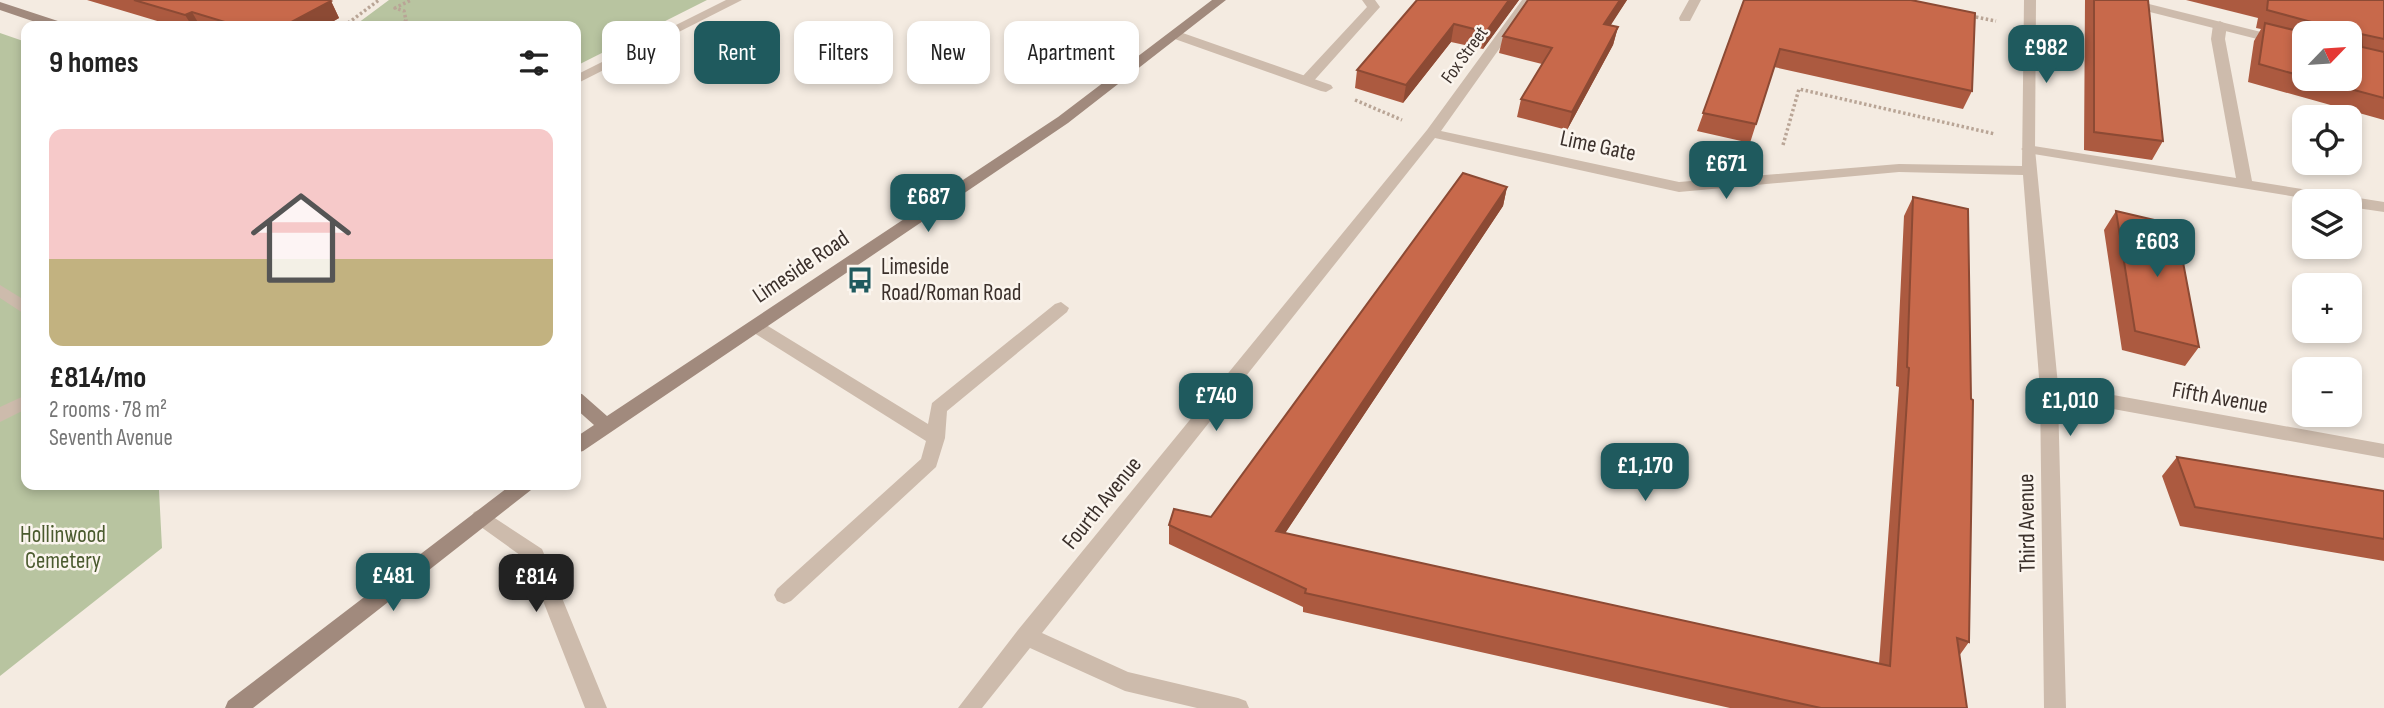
<!DOCTYPE html>
<html lang="en">
<head>
<meta charset="utf-8">
<style>
  body { margin:0; font-family:"Sofia Sans Condensed",sans-serif; background:#f2f2f2; color:#222; height:100vh; display:flex; flex-direction:column; font-size:26px; white-space:nowrap }
  * { box-sizing:border-box; margin:0 }
  p { font-size:23px; color:#767676 }
  .icon { flex:none; width:38px; height:38px; fill:none; stroke:currentColor; stroke-width:2; stroke-linecap:round; stroke-linejoin:round }
  .map { position:relative; flex:1; overflow:hidden }
  .side { position:absolute; left:21px; top:21px; width:560px; height:469px; display:flex; flex-direction:column; background:#fff; border-radius:14px; box-shadow:0 4px 10px #0003 }
  .side>* { flex:none }
  .hud { position:absolute; left:602px; top:21px; width:665px; height:63px; display:flex; gap:14px }
  .needle { width:46px; rotate:65deg }
  .fabs { position:absolute; left:2292px; top:21px; display:grid; gap:14px }
  .fabs a { display:grid; place-items:center; width:70px; height:70px; border-radius:14px; background:#fff; box-shadow:0 4px 10px #0003; font-size:35px }
  .price { position:absolute; translate:-50% -60px; padding:0 16px; border-radius:14px; background:#1f5a5e; color:#fff; font-size:23px; line-height:46px; filter:drop-shadow(0 2px 4px #0008) }
  .price::after { content:''; position:absolute; left:50%; top:42px; width:21px; height:16px; margin-left:-10px; background:inherit; clip-path:polygon(0 0,100% 0,50% 100%) }
  .price.on { background:#222; color:#fff }
  ul { padding:0; list-style:none }
  li { display:grid; align-content:center; gap:14px; height:371px; padding:0 28px }
  li+li { border-top:2px solid #e0e0e0 }
  li span { display:grid; place-items:center; height:217px; border-radius:14px; color:#555 }
  li>.icon { margin-inline-start:auto }
  span .icon { width:126px; height:126px; fill:#fffc; stroke-width:1 }
  li b { font-size:30px }
  h2 { display:flex; justify-content:space-between; align-items:center; height:84px; padding:0 28px; font-size:30px }
  .pill { padding:0 24px; border-radius:14px; background:#fff; box-shadow:0 4px 10px #0003; font-size:24px; line-height:63px }
  .pill.on { background:#1f5a5e; color:#fff }
  .map>svg:first-child { display:block }
  .green { fill:#b8c4a0 }
  .lines { fill:none; stroke-linecap:round; stroke-linejoin:round }
  .path { stroke:#b9a596; stroke-width:3.5; stroke-dasharray:2.5 2.5; stroke-linecap:butt }
  .lane { fill:#cdbbac; fill-rule:evenodd }
  .street { fill:#cdbbac; fill-rule:evenodd }
  .secondary { fill:#a18a7d; fill-rule:evenodd }
  .wall { fill:#ac5a40; fill-rule:evenodd }
  .shaded-wall { fill:#8c4a34 }
  .building { fill:#c8694b; stroke:#8c4a34; stroke-width:2 }
  .labels { text-anchor:middle; dominant-baseline:central; stroke-width:5; stroke-linejoin:round; paint-order:stroke }
  .far-street-label { font-size:19px; fill:#3b302b; stroke:#fbf5ee }
  .street-label { font-size:23px; fill:#3b302b; stroke:#fbf5ee }
  .poi-label { font-size:23px; fill:#3b302b; stroke:#fbf5ee; text-anchor:start }
  .park-label { font-size:23px; fill:#4a5a2e; stroke:#fbf5ee }
</style>
</head>
<body>
<div class="map">
<svg width="2384" height="708" viewBox="0 0 2384 708">
  <rect width="100%" height="100%" fill="#f4ebe1"/>
  <path class="green" d="M 389,0 L 707,0 L 576,66 L 576,26 L 354,26 Z
    M 0,33 L 26,42 L 26,485 L 167,485 L 159,490 L 162,548 L 0,676 Z"/>
  <g class="lines">
    <path class="path" d="M 1971,16 L 1996,21
      M 344,26 L 379,0
      M 402,26 L 406,20 L 404,11 L 395,8 L 411,0
      M 1355,100 L 1402,120
      M 1783,145 L 1799,89 L 1995,134"/>
    <path class="lane" d="M 1362,0 L 1375,0 L 1380,7 L 1311,84 L 1301,84 L 1301,78 L 1367,7 Z
      M 1689,0 L 1701,0 L 1690,21 L 1680,21 L 1679,18 Z
      M 2220,21 L 2227,25 L 2225,39 L 2252,181 L 2384,202 L 2384,212 L 2350,207 L 2350,201 L 2321,201 L 2028,153 L 2021,149 L 2028,145 L 2236,178 L 2211,39 L 2213,25 Z
      M 0,285 L 26,301 L 26,315 L 0,298 Z
      M 1061,302 L 1069,308 L 1067,312 L 947,411 L 945,438 L 936,467 L 791,601 L 784,604 L 777,601 L 774,595 L 777,589 L 921,459 L 926,441 L 751,331 L 748,327 L 751,323 L 763,323 L 928,424 L 932,403 L 1055,304 Z
      M 26,395 L 26,409 L 0,422 L 0,407 Z"/>
    <path class="street" d="M 726,0 L 742,0 L 576,84 L 576,75 Z
      M 1522,0 L 1534,0 L 1441,131 L 1679,182 L 1899,164 L 2022,166 L 2024,0 L 2036,0 L 2035,149 L 2058,385 L 2384,444 L 2384,458 L 2058,399 L 2066,708 L 2044,708 L 2040,390 L 2023,175 L 1899,172 L 1679,192 L 1435,138 L 1042,633 L 1128,672 L 1238,698 L 1246,701 L 1249,708 L 1197,708 L 1125,691 L 1030,648 L 982,708 L 958,708 L 1018,630 L 1427,130 Z
      M 2112,0 L 2133,0 L 2305,43 L 2305,51 L 2114,3 Z
      M 1177,31 L 1331,85 L 1333,88 L 1326,92 L 1321,91 L 1172,38 L 1170,35 Z
      M 481,509 L 542,549 L 607,708 L 585,708 L 527,560 L 474,522 L 471,517 L 474,512 Z"/>
    <path class="secondary" d="M 1212,0 L 1226,0 L 1068,123 L 583,451 L 576,453 L 576,437 L 594,425 L 576,409 L 576,393 L 582,394 L 607,416 L 1058,117 Z
      M 0,2 L 64,23 L 66,26 L 47,26 L 0,10 Z
      M 511,485 L 534,485 L 531,490 L 253,708 L 225,708 L 228,701 Z"/>
  </g>
  <path class="wall" d="M 87,0 L 329,0 L 331,1 L 339,18 L 325,26 L 174,26 Z
    M 1417,0 L 1519,0 L 1483,49 L 1451,42 L 1403,103 L 1355,88 L 1357,70 Z
    M 1528,0 L 1627,0 L 1610,25 L 1618,27 L 1613,45 L 1567,130 L 1517,117 L 1521,99 L 1542,64 L 1499,53 L 1503,36 Z
    M 1744,0 L 1972,91 L 1963,109 L 1774,67 L 1750,143 L 1697,131 Z
    M 2085,0 L 2148,0 L 2163,141 L 2152,160 L 2084,150 Z
    M 2186,0 L 2384,0 L 2384,120 L 2248,82 L 2254,41 L 2261,29 L 2256,28 L 2258,18 ZM 2305,33 L 2350,33 L 2350,79 L 2305,79 Z
    M 1507,187 L 1503,206 L 1285,533 L 1879,664 L 1899,387 L 1896,386 L 1904,216 L 1913,197 L 1969,642 L 1959,656 L 1967,708 L 1730,708 L 1303,612 L 1303,607 L 1169,544 L 1169,525 L 1211,517 Z
    M 2116,211 L 2199,347 L 2185,366 L 2122,350 L 2104,230 Z
    M 2177,457 L 2384,491 L 2384,561 L 2180,526 L 2162,476 Z"/>
  <path class="shaded-wall" d="M 1509,0 L 1519,0 L 1483,49 L 1486,32 Z
    M 1620,0 L 1627,0 L 1600,42 L 1604,24 Z
    M 331,1 L 339,18 L 325,26 L 284,26 Z
    M 192,12 L 200,26 L 192,26 L 185,15 Z
    M 1454,24 L 1451,42 L 1403,103 L 1406,85 Z
    M 1618,27 L 1613,45 L 1567,130 L 1572,112 Z
    M 1507,187 L 1503,206 L 1274,550 L 1276,531 Z"/>
  <path class="building" d="M 134,0 L 329,0 L 331,1 L 284,26 L 238,26 L 192,12 L 185,15 Z
    M 1417,0 L 1509,0 L 1486,32 L 1454,24 L 1406,85 L 1357,70 Z
    M 1528,0 L 1620,0 L 1604,24 L 1618,27 L 1572,112 L 1521,99 L 1552,48 L 1503,36 Z
    M 1744,0 L 1911,0 L 1975,13 L 1972,91 L 1780,49 L 1756,124 L 1703,113 Z
    M 2094,0 L 2148,0 L 2163,141 L 2094,132 Z
    M 2267,0 L 2384,0 L 2384,39 L 2361,34 L 2362,47 L 2384,52 L 2384,98 L 2313,79 L 2350,79 L 2350,33 L 2319,33 L 2319,24 L 2267,10 L 2268,0 Z
    M 2265,23 L 2306,33 L 2305,33 L 2305,77 L 2259,64 Z
    M 1463,173 L 1507,187 L 1276,531 L 1890,666 L 1909,368 L 1907,367 L 1913,197 L 1968,209 L 1971,399 L 1973,400 L 1969,642 L 1957,638 L 1967,708 L 1821,708 L 1305,593 L 1306,589 L 1169,525 L 1174,509 L 1211,517 Z
    M 2116,211 L 2176,225 L 2199,347 L 2135,331 Z
    M 2177,457 L 2384,491 L 2384,539 L 2195,507 Z"/>
  <defs>
    <g id="bus-bare" transform="scale(2.1)"><path d="M-5-6H5V4H4V6H2V4H-2V6H-4V4H-5ZM-3.5-4V0h7V-4ZM-3.5 1.2v1.5H-2V1.2ZM2 1.2v1.5H3.5V1.2Z" fill="#1f5a5e" stroke="#fbf5ee" stroke-width="2.5" paint-order="stroke"/></g>
  </defs>
  <g fill-rule="evenodd">
    <use href="#bus-bare" x="860" y="280"/>
  </g>
  <g class="labels">
    <g class="far-street-label">
      <text transform="translate(1465 55) rotate(-54)">Fox Street</text>
    </g>
    <g class="street-label">
      <text transform="translate(1598 146) rotate(12)">Lime Gate</text>
      <text transform="translate(801 267) rotate(-34)">Limeside Road</text>
      <text transform="translate(2220 398) rotate(10)">Fifth Avenue</text>
      <text transform="translate(1102 503) rotate(-51)">Fourth Avenue</text>
      <text transform="translate(2027 523) rotate(-91)">Third Avenue</text>
    </g>
    <g class="poi-label">
      <text x="881" y="267">Limeside<tspan x="881" dy="26">Road/Roman Road</tspan></text>
    </g>
    <g class="park-label">
      <text x="63" y="535">Hollinwood<tspan x="63" dy="26">Cemetery</tspan></text>
    </g>
  </g>
</svg>
<div class="fabs">
<a><svg class="needle" viewBox="-14 -14 28 28"><path d="M0-13l5 13h-10z" fill="#e53935"/><path d="M0 13l5-13h-10z" fill="#767676"/></svg></a>
<a><svg class="icon" aria-label="locate" viewBox="0 0 24 24"><circle cx="12" cy="12" r="6"/><path d="M12 2v4M12 18v4M2 12h4M18 12h4"/></svg></a>
<a><svg class="icon" aria-label="layers" viewBox="0 0 24 24"><path d="M12 4l9 5-9 5-9-5zM3 14l9 5 9-5"/></svg></a>
<a>+</a>
<a>−</a>
</div>
<b class="price" style="left:2046px;top:85px">£982</b>
<b class="price" style="left:1726px;top:201px">£671</b>
<b class="price" style="left:928px;top:234px">£687</b>
<b class="price" style="left:2157px;top:279px">£603</b>
<b class="price" style="left:1216px;top:433px">£740</b>
<b class="price" style="left:2070px;top:438px">£1,010</b>
<b class="price" style="left:1645px;top:503px">£1,170</b>
<b class="price" style="left:393px;top:613px">£481</b>
<b class="price on" style="left:536px;top:614px">£814</b>
<div class="hud">
<a class="pill">Buy</a>
<a class="pill on">Rent</a>
<a class="pill">Filters</a>
<a class="pill">New</a>
<a class="pill">Apartment</a>
</div>
<section class="side">
<h2>9 homes<svg class="icon" aria-label="filters" viewBox="0 0 24 24"><path d="M4 7h16M4 17h16"/><circle cx="9" cy="7" r="2"/><circle cx="15" cy="17" r="2"/></svg></h2>
<ul>
<li><span style="background:linear-gradient(#f6c9c9 60%,#c2b280 0)"><svg class="icon" aria-label="home" viewBox="0 0 24 24"><path d="M3 11l9-7 9 7M6 9v11h12V9"/></svg></span><div><b>£814/mo</b><p>2 rooms · 78 m²</p><p>Seventh Avenue</p></div></li>
</ul>
</section>
</div>
</body>
</html>
